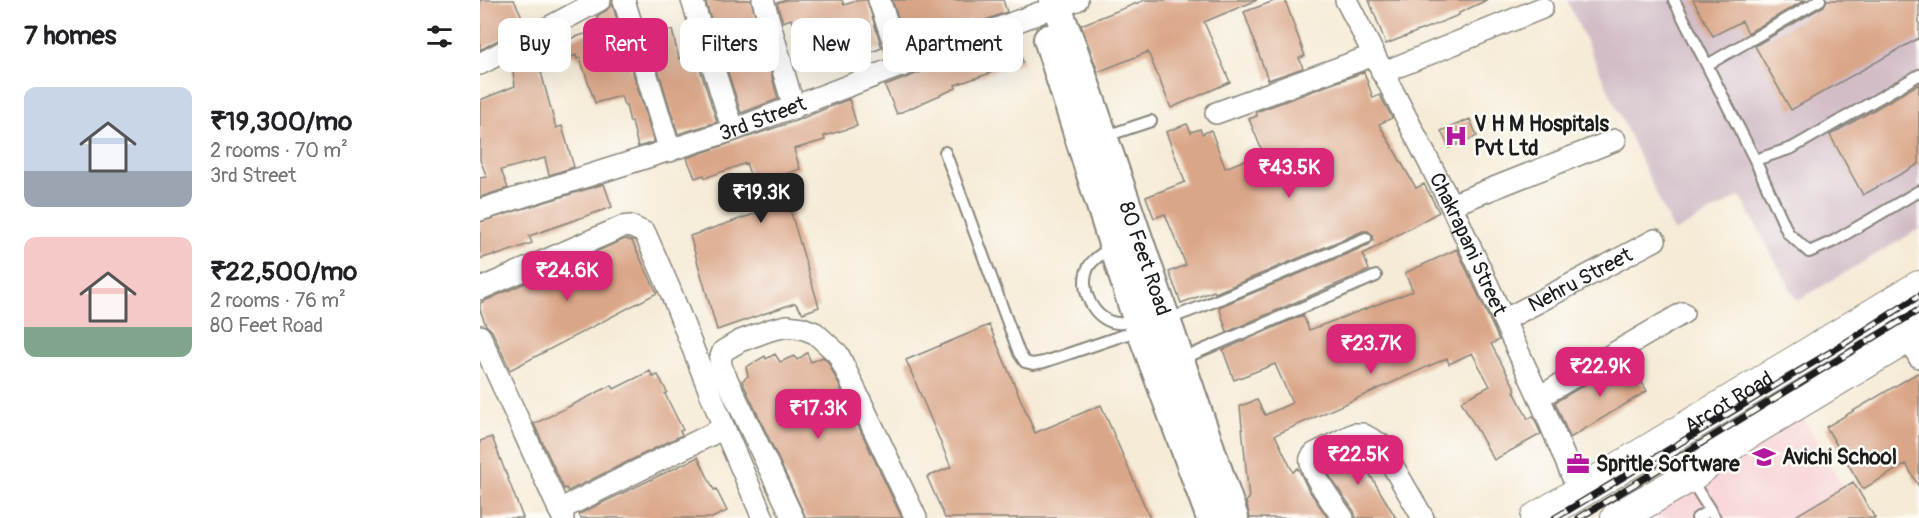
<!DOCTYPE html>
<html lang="en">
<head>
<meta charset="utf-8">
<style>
  body { margin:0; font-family:Pangolin,sans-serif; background:#f2f2f2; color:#202124; height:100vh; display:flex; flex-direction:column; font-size:22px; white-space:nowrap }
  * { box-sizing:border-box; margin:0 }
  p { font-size:20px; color:#757577 }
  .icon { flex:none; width:33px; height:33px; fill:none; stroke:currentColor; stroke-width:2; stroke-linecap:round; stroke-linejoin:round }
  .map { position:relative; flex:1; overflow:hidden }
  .side { display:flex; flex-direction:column; background:#fff; width:480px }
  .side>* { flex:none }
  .guide { position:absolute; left:18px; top:18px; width:570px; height:54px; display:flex; gap:12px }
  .price { position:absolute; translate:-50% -51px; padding:0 14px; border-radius:12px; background:#db2777; color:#fff; font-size:20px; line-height:39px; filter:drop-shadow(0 2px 3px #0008) }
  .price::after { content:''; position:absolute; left:50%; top:36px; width:18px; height:14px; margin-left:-9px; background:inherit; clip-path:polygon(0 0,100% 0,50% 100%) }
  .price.on { background:#222; color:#fff }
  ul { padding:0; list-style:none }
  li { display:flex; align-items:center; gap:18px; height:150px; padding:0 24px }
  li span { display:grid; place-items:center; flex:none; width:168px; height:120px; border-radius:12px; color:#555 }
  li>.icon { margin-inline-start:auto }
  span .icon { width:72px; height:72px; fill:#fffc; stroke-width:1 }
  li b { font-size:26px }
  h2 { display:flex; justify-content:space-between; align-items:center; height:72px; padding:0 24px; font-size:26px }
  .pill { padding:0 21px; border-radius:12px; background:#fff; box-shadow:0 6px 24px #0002; font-size:21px; line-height:54px }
  .pill.on { background:#db2777; color:#fff }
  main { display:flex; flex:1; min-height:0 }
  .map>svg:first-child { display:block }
  .built { fill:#f7cfd3 }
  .industrial { fill:#d2bdc7 }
  .building { fill:#daa688 }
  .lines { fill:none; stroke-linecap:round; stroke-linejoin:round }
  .lane-casing { stroke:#88847a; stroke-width:14 }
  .street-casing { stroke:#88847a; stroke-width:24 }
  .secondary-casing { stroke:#88847a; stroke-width:32 }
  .primary-casing { stroke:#88847a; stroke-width:34 }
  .lane { stroke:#fff; stroke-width:10 }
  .street { stroke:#fff; stroke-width:21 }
  .secondary { stroke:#fff; stroke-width:28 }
  .primary { stroke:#fff; stroke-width:32 }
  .rail-casing { stroke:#1c1c1c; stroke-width:7 }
  .rail { stroke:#fdfcf7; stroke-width:4.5; stroke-dasharray:14; stroke-linecap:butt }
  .labels { text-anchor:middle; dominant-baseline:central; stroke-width:5; stroke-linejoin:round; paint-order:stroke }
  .street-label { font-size:21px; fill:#1c1c1c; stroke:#fdfcf7 }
  .poi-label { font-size:21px; font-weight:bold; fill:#1c1c1c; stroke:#fdfcf7; text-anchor:start }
</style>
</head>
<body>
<main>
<section class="side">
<h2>7 homes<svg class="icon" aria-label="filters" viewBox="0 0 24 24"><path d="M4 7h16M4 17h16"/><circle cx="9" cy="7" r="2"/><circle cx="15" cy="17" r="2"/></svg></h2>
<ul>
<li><span style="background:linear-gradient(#c9d6e8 70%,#9aa5b1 0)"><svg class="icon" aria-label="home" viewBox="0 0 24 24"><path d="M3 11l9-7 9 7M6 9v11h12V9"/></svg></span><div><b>₹19,300/mo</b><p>2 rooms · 70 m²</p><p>3rd Street</p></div></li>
<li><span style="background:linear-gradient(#f6c9c9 75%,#7fa58c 0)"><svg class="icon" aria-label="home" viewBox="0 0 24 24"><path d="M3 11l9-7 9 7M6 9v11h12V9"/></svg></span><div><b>₹22,500/mo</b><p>2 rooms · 76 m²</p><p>80 Feet Road</p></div></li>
</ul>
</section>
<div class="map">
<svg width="1439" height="518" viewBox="0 0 1439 518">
  <rect width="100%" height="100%" fill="#fdfcf7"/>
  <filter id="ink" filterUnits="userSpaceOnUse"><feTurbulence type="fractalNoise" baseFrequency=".0167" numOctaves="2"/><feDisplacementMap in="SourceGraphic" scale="12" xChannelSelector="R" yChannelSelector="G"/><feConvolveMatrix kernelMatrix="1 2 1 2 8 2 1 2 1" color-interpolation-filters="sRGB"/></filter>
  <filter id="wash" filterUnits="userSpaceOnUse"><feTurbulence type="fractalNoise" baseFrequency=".008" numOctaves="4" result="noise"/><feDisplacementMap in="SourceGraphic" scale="24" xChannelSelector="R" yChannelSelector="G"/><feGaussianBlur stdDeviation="1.35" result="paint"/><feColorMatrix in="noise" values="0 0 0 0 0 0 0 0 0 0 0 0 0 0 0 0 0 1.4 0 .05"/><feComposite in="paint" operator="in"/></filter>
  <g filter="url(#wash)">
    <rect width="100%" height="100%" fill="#f5ebd7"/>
    <path class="built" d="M 1315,404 L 1381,518 L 1136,518 Z"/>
    <path class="industrial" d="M 1087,0 L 1439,0 L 1439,229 L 1317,301 L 1260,196 L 1194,232 Z"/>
    <g id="blocks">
      <path class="building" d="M 0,0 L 34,0 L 46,25 L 0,50 Z
        M 225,0 L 271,0 L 298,99 L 261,113 Z
        M 306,0 L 362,0 L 364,5 L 379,0 L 387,0 L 402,48 L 383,55 L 372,21 L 318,39 L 311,19 L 303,22 L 297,3 Z
        M 412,0 L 523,0 L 527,12 L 492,25 L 490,20 L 427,41 Z
        M 665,0 L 777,0 L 724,22 L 750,82 L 691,108 L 668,52 L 618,72 L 601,25 Z
        M 797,0 L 805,0 L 825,56 L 819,58 L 823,68 L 788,80 L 764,12 Z
        M 889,0 L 1007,0 L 979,13 L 979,15 L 906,44 Z
        M 1213,0 L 1325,0 L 1268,33 L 1262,21 L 1233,36 Z
        M 1347,0 L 1439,0 L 1439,38 L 1311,110 L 1275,46 L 1344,6 Z
        M 132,4 L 174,142 L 158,147 L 152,121 L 150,122 L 146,105 L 144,105 L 141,96 L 115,103 L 100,58 L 97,59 L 96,55 L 60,68 L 54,50 L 121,29 L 117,16 L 126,11 Z
        M 192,30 L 199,59 L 215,53 L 237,122 L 198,134 L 168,36 Z
        M 534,36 L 543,62 L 475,85 L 476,88 L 417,114 L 405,86 Z
        M 58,61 L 76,128 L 82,126 L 94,167 L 69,175 L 65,158 L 21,170 L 28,188 L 0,197 L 0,178 L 7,177 L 0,160 L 0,100 L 35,86 L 32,65 Z
        M 884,72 L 893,98 L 900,95 L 912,118 L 899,124 L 936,188 L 944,184 L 959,212 L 883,254 L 889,270 L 747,332 L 739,307 L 889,245 L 893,240 L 893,235 L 888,231 L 883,231 L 735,293 L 734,291 L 701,303 L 689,272 L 706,265 L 685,214 L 674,218 L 666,197 L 705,182 L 686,132 L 707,124 L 711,132 L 720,129 L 722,134 L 731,130 L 745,168 L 783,153 L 769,119 L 777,116 L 776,112 Z
        M 1439,84 L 1439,164 L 1383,195 L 1350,135 Z
        M 369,99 L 377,126 L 344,136 L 345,140 L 314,149 L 320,169 L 300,176 L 339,307 L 323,313 L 315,303 L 237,330 L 210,236 L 283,211 L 266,163 L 225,178 L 224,175 L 215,178 L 207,158 L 318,120 Z
        M 990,119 L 997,136 L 969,148 L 961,131 Z
        M 124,184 L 132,207 L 49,236 L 52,243 L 15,256 L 15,254 L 0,259 L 0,222 Z
        M 145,239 L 152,241 L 177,293 L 30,370 L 12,331 L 6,325 L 0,310 L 0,303 Z
        M 977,249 L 1019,340 L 1011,344 L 1036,390 L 1034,391 L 1048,419 L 1053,416 L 1061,434 L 1014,460 L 981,401 L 1010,386 L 992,353 L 969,364 L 967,358 L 795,435 L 813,472 L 818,468 L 828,489 L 848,518 L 770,518 L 766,501 L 769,499 L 760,406 L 777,400 L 785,415 L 812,403 L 795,364 L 754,380 L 743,350 L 823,315 L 829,330 L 933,291 L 925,273 Z
        M 509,325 L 555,433 L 621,405 L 670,518 L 465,518 L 447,477 L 471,467 L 426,360 Z
        M 327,353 L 331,362 L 343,357 L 348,362 L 422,518 L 326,518 L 262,381 L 268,376 L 266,367 L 285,356 L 286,359 L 295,354 L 300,362 L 314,356 L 317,360 Z
        M 1148,360 L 1167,391 L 1090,438 L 1075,402 Z
        M 170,371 L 173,377 L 178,375 L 187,392 L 185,394 L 203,430 L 200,431 L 202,435 L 88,491 L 86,488 L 84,489 L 54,424 L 132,385 L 134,389 Z
        M 1439,372 L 1439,487 L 1426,464 L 1383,489 L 1346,427 Z
        M 12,437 L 43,518 L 0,518 L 0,441 Z
        M 874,448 L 916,518 L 876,518 L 874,511 L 850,477 L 844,463 Z
        M 218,457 L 234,490 L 236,489 L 247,511 L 232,518 L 101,518 L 99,514 Z
        M 1373,482 L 1395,518 L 1312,518 Z"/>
    </g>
  </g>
  <g filter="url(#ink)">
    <use href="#blocks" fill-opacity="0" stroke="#88847a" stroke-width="1.5"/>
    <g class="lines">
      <g class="lane-casing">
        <path id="lane" d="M 1194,0 L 1275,160
          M 1227,65 L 1340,0
          M 1439,75 L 1312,148 L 1275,160 L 1308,233 L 1329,252 L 1354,241 L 1439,191
          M 623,137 L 671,121
          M 465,152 L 539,353 L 545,362 L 553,364 L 564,362 L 659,330
          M 634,247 C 624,252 613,258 608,268 C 598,288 614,322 638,323 C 644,324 651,321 657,319
          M 686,320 L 723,306 L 886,238
          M 702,359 L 896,276
          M 1187,442 L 1235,518
          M 1217,518 L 1230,510"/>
      </g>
      <g class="street-casing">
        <g id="street">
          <path d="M 144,0 L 190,151"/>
          <path d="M 212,0 L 253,130"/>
          <path d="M 283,0 L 314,108"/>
          <path d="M 399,0 L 422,66"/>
          <path id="s1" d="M 866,0 L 971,205 L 1059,397 L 1099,492"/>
          <path d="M 577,7 L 597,0"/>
          <path d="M 0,64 L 120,0"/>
          <path d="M 902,73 L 1062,8"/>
          <path d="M 736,113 L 894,55"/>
          <path d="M 971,205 L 1135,140"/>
          <path id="s2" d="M 0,210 L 253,130 L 559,13"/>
          <path d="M 0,289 L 142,227 L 150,226 L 165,233 L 190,290 L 244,428 L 283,518"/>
          <path id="s3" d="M 1024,320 L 1175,240"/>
          <path d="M 0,336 L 83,518"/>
          <path d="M 1428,337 L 1439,357"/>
          <path d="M 1059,397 L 1203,313"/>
          <path d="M 79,510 L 244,428"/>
          <path d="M 313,518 L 242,369 L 240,360 L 243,351 L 260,341 L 290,330 L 307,326 L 322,328 L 335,333 L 358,354 L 436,518"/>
          <path d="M 863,518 C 855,506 832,476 831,463 C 830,458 831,458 834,454 L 874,434 L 882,434 L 900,444 L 943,518"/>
        </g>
      </g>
      <g class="secondary-casing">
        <g id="secondary">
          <path id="s4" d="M 574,0 L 593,49 L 754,518"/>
          <path d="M 568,39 L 657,319 L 731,518"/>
        </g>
      </g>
      <g class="primary-casing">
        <g id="primary">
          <path id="s5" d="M 1057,518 L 1439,287"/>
          <path d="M 1137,518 L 1210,476 L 1264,435 L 1439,330"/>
        </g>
      </g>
      <use href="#lane" class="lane"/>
      <use href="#street" class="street"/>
      <use href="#secondary" class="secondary"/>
      <use href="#primary" class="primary"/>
      <g class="rail-casing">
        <path id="rail" d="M 1075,518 L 1354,350 L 1439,296
          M 1099,518 L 1439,310"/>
      </g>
      <use href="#rail" class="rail"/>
    </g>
  </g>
  <defs>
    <g id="hospital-bare" transform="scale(1.8)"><path d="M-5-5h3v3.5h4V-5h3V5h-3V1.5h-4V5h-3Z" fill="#b5179e" stroke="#fdfcf7" stroke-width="2.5" paint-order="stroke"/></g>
    <g id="school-bare" transform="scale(1.8)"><path d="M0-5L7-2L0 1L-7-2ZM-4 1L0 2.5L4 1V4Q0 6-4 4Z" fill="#b5179e" stroke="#fdfcf7" stroke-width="2.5" paint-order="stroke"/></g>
    <g id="office-bare" transform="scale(1.8)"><path d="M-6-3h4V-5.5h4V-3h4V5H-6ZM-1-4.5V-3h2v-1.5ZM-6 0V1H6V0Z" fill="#b5179e" stroke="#fdfcf7" stroke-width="2.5" paint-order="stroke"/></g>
  </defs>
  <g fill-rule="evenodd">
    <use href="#hospital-bare" x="976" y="136"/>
    <use href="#school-bare" x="1284" y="457"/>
    <use href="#office-bare" x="1098" y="464"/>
  </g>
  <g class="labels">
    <g class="street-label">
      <text stroke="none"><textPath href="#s2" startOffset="297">3rd Street</textPath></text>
      <text stroke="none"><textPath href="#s1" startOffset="273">Chakrapani Street</textPath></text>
      <text stroke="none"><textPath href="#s4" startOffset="274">80 Feet Road</textPath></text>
      <text stroke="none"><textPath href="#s3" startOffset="86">Nehru Street</textPath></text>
      <text stroke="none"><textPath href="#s5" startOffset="224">Arcot Road</textPath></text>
    </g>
    <g class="poi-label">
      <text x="994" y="124">V H M Hospitals<tspan x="994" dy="24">Pvt Ltd</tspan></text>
      <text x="1302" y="457">Avichi School</text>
      <text x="1116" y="464">Spritle Software</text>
    </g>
  </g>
</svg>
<b class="price" style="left:809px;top:199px">₹43.5K</b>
<b class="price on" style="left:281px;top:224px">₹19.3K</b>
<b class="price" style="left:87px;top:302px">₹24.6K</b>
<b class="price" style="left:891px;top:375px">₹23.7K</b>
<b class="price" style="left:1120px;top:398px">₹22.9K</b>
<b class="price" style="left:338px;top:440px">₹17.3K</b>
<b class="price" style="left:878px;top:486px">₹22.5K</b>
<div class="guide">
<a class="pill">Buy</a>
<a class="pill on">Rent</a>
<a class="pill">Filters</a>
<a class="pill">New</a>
<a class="pill">Apartment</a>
</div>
</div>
</main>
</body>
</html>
